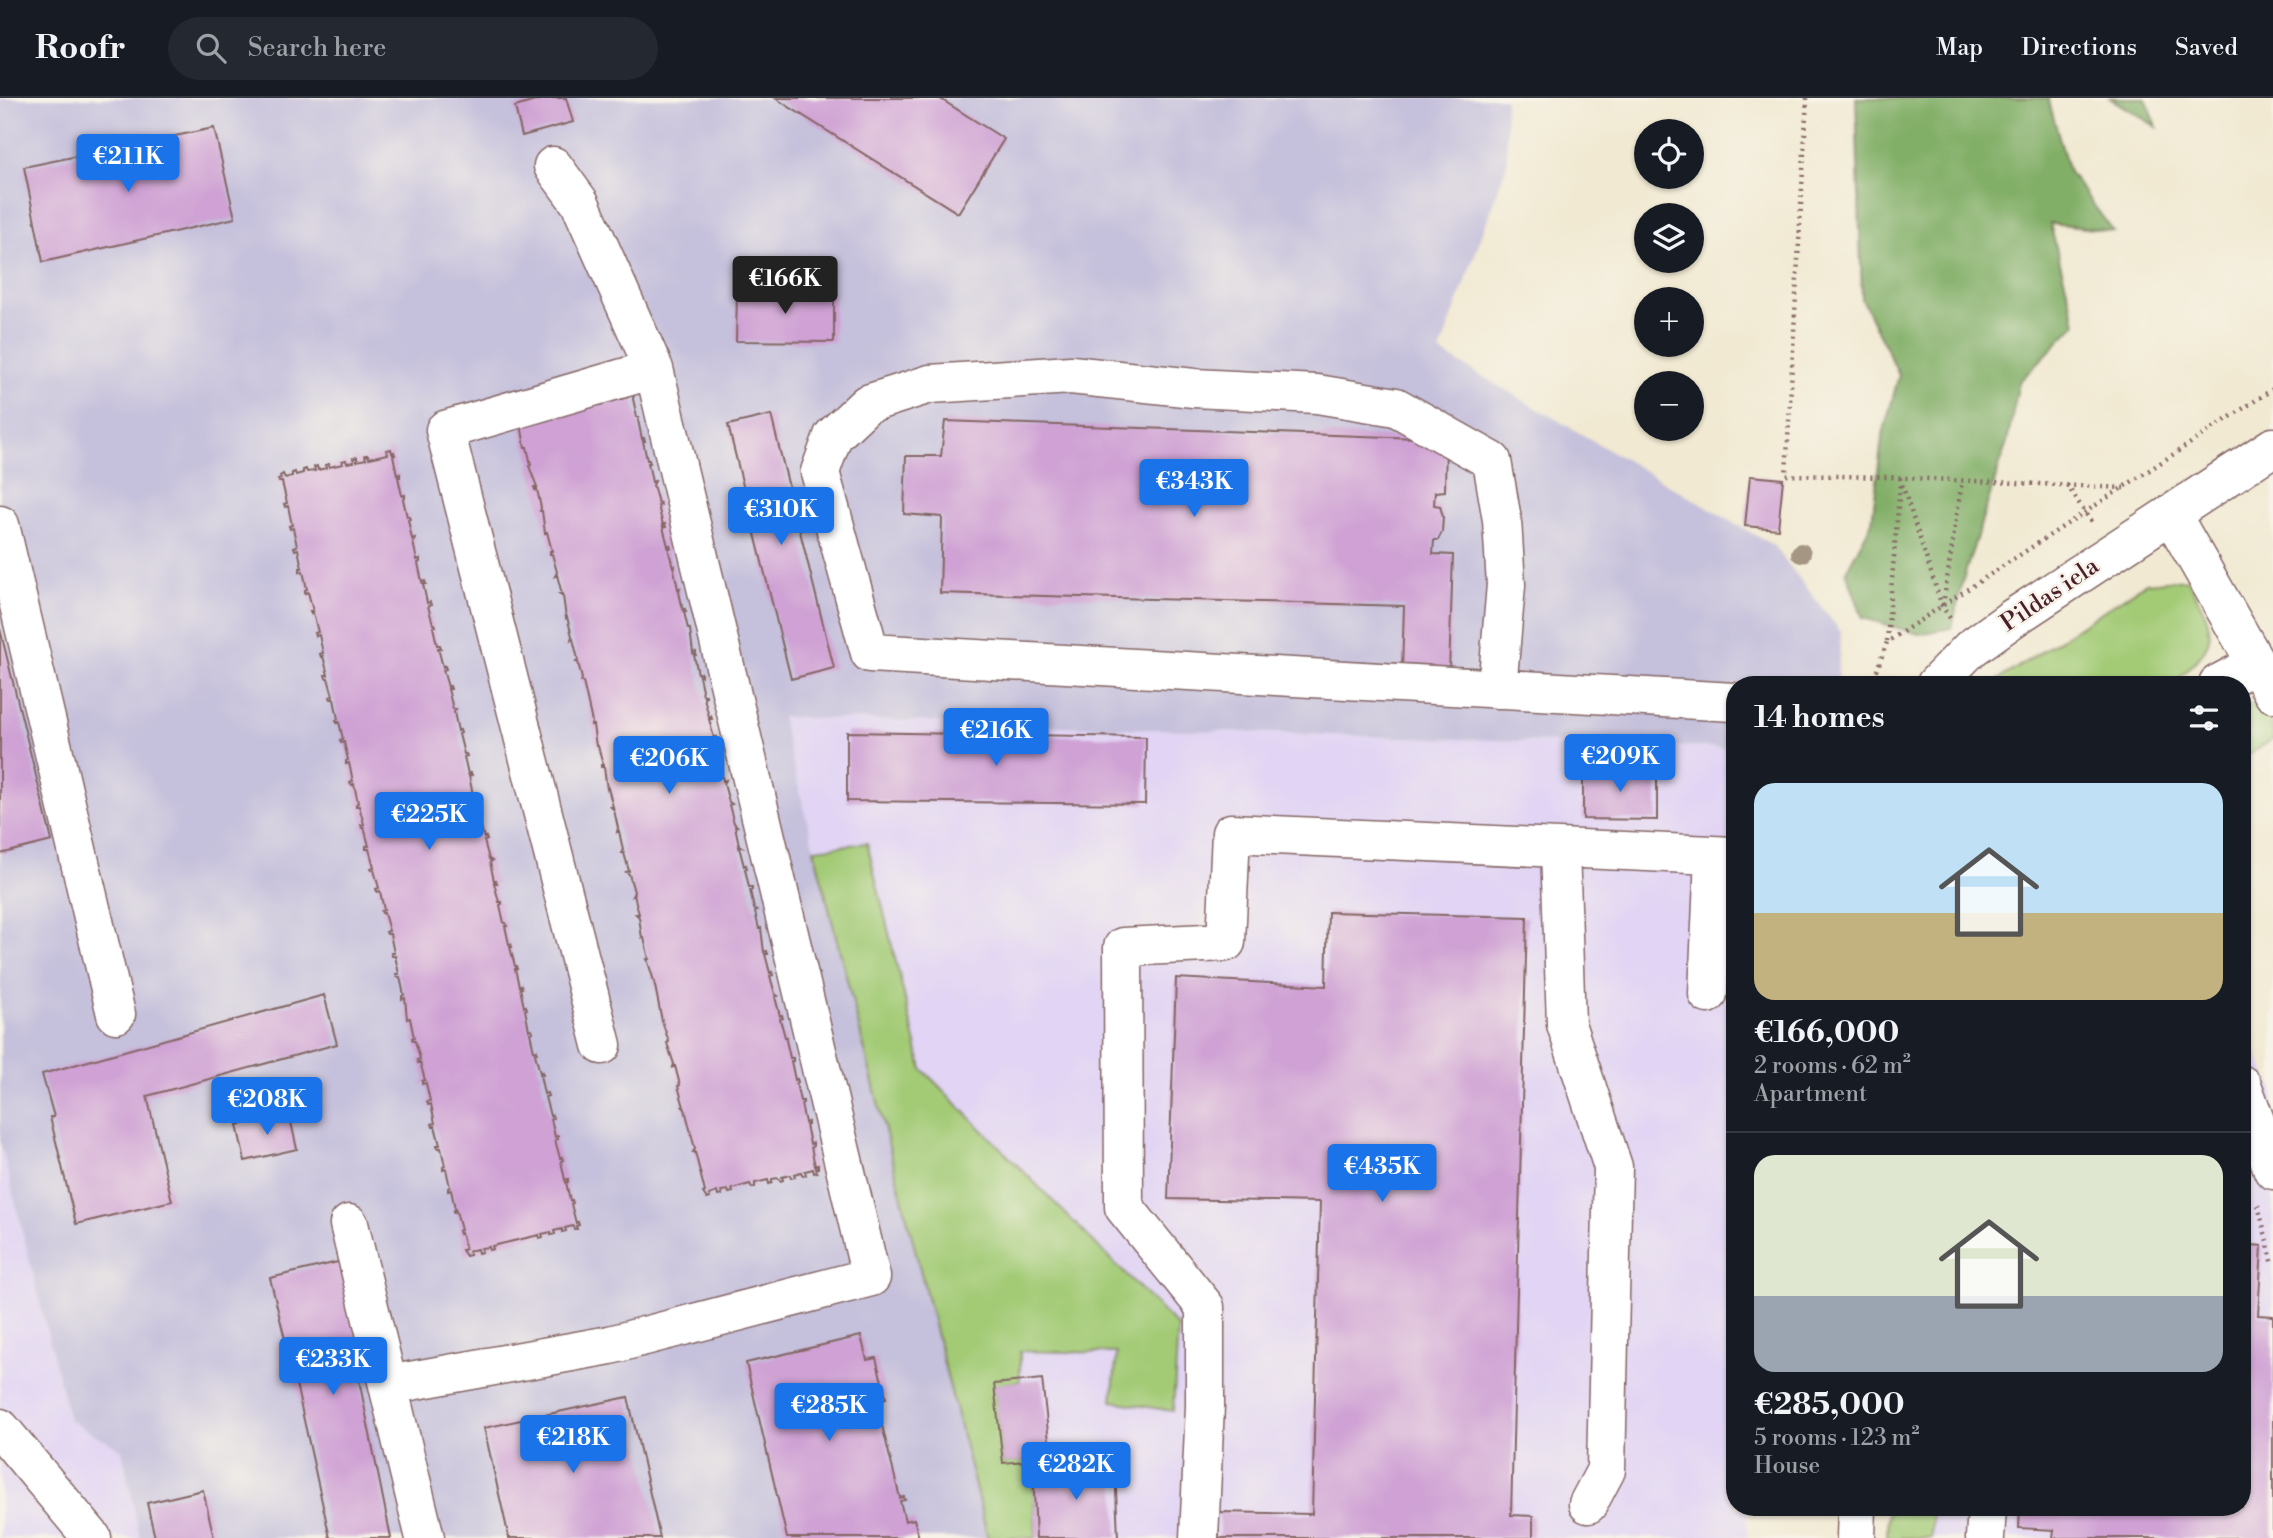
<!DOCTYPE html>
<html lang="en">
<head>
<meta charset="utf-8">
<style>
  body { margin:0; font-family:"Libre Bodoni",serif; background:#242831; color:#f1f3f6; height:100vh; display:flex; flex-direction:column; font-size:26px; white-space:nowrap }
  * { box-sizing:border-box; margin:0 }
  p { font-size:23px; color:#9ea1a6 }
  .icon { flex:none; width:38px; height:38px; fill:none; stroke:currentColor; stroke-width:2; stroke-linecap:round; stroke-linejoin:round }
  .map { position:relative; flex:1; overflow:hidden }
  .side { position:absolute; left:1726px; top:578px; width:525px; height:840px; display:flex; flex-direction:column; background:#171b24; border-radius:28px; box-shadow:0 2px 5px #0004 }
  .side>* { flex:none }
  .fabs { position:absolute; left:1634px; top:21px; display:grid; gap:14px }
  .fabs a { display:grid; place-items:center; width:70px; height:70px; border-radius:50%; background:#171b24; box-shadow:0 2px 5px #0004; font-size:35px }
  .price { position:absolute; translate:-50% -60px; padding:0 16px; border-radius:7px; background:#1a73e8; color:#fff; font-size:23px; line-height:46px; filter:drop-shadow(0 2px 4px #0008) }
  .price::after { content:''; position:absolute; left:50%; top:42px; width:21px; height:16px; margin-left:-10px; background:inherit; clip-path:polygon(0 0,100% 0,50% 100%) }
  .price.current { background:#222; color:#fff }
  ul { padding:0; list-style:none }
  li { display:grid; align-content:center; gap:14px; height:371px; padding:0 28px }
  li+li { border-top:2px solid #363941 }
  li span { display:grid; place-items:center; height:217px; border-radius:21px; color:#555 }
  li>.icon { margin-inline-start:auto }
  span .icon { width:126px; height:126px; fill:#fffc; stroke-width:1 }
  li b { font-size:30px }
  h2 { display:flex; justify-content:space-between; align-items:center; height:84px; padding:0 28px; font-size:30px }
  header { display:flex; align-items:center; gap:42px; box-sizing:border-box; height:98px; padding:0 35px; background:#171b24; border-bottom:2px solid #363941 }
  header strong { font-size:33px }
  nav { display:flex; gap:38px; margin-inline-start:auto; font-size:24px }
  .search { width:490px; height:63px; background:#242831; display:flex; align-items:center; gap:18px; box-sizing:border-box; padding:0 24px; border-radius:38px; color:#9ea1a6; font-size:26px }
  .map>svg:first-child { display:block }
  .built { fill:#e1d4f4 }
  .industrial { fill:#c5c0db }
  .green { fill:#a3cb76; stroke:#767550; stroke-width:2 }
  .forest { fill:#82af67; stroke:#666749; stroke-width:2 }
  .building { fill:#cfa1d4 }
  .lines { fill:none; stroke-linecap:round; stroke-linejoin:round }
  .minor-casing { stroke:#846665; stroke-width:41 }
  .path { stroke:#846665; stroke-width:4.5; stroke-dasharray:2 5; stroke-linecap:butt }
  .minor { stroke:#fff; stroke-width:38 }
  .tree { fill:#a49683 }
  .labels { text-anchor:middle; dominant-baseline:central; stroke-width:5; stroke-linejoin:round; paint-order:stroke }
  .street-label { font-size:24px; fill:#4a1f2b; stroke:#f7f3e8 }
</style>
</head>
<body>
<header>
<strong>Roofr</strong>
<div class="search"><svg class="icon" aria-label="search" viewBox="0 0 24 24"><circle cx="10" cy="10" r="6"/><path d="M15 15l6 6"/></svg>Search here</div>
<nav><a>Map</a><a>Directions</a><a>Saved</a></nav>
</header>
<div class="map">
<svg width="2273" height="1440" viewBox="0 0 2273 1440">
  <rect width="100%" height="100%" fill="#f7f3e8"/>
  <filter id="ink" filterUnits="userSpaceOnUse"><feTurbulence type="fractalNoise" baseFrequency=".0143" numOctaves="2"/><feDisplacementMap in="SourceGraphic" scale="14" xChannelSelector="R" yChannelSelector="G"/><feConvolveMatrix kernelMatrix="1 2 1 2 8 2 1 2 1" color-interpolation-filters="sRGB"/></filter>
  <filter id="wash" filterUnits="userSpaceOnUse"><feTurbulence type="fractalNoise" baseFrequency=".00686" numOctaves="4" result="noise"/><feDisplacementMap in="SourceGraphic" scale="28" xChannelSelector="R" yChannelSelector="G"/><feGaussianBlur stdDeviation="1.57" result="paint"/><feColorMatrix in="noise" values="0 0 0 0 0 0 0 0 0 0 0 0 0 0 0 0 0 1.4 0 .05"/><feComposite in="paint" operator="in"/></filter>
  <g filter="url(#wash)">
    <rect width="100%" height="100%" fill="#f1e9d2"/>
    <path class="built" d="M 781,619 L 1734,650 L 1734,1409 L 1748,1409 L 1747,1440 L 988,1440 Z
      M 2242,924 L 2273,991 L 2273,1440 L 1916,1440 L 1918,1409 L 2242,1409 Z
      M 0,1043 L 69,1322 L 122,1352 L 140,1440 L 0,1440 Z"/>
    <path class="industrial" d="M 0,0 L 1505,0 L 1507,66 L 1440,254 L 1774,448 L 1841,534 L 1837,586 L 1734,586 L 1734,650 L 781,619 L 988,1440 L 140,1440 L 122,1352 L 69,1322 L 0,1043 Z"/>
    <path class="green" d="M 2187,481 C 2217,535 2222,543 2172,586 L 1992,586 L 2146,485 Z
      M 2242,604 C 2266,610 2273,615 2273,641 L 2242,661 Z
      M 867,745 L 922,971 L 1178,1229 L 1173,1313 L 1112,1303 L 1117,1255 L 1020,1253 L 1020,1283 L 995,1287 L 1003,1365 L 1032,1362 L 1036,1440 L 988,1440 L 814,751 Z
      M 1888,1409 L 1933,1409 L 1931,1440 L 1887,1440 Z"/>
    <path class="forest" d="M 1856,0 L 2048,0 L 2069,74 L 2113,133 L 2050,126 L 2076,226 L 2019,284 L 2007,344 L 1962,485 L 1952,530 L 1919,536 L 1863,520 L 1846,473 L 1872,424 L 1882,340 L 1899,277 L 1862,201 Z
      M 2110,0 L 2146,0 L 2157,29 Z"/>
    <g id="blocks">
      <path class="building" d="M 545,0 L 566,0 L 573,24 L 522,38 L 515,9 Z
        M 775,0 L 939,0 L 1004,41 L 958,115 Z
        M 214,30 L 235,120 L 43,164 L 24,69 Z
        M 737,192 L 834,194 L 834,244 L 736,243 Z
        M 627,295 L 634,297 L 633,301 L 637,319 L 639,319 L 638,322 L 642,341 L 644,340 L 645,343 L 643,343 L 647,362 L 649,362 L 650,365 L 648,365 L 652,384 L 655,383 L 653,387 L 658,405 L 660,405 L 661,407 L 658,408 L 663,427 L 665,426 L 666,429 L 663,429 L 668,448 L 670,447 L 671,450 L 668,450 L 673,469 L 675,468 L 674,472 L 678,491 L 680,490 L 679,494 L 683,512 L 685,511 L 686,514 L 684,514 L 688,531 L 690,531 L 693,555 L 696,554 L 696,557 L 694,557 L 698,576 L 701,575 L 701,578 L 699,578 L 703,597 L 706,597 L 706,599 L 704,600 L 709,619 L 711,618 L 712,621 L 709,621 L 714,640 L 716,639 L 716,642 L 714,643 L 719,662 L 721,661 L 722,664 L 719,664 L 723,683 L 726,682 L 724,686 L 729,704 L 732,706 L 729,707 L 734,725 L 737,728 L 735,728 L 739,747 L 742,749 L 739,749 L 744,768 L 746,767 L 747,770 L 745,771 L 749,789 L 752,789 L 752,792 L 750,792 L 754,811 L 757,813 L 755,814 L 759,831 L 761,830 L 764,854 L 767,853 L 768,856 L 765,856 L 770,875 L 772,874 L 773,877 L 770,878 L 775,896 L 778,898 L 775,899 L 780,918 L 782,917 L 783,920 L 780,921 L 785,939 L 787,939 L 786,942 L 790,960 L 793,960 L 793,963 L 791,963 L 795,982 L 797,981 L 798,984 L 796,985 L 800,1003 L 803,1003 L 803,1005 L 801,1006 L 805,1025 L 808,1024 L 808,1027 L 806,1027 L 810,1046 L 813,1045 L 813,1048 L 811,1049 L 815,1068 L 818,1067 L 818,1070 L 816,1070 L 817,1074 L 814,1075 L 813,1071 L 805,1073 L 806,1077 L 803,1078 L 801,1074 L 794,1076 L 795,1079 L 791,1080 L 790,1077 L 782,1079 L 783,1082 L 780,1083 L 778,1080 L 772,1081 L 772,1085 L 769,1086 L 768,1082 L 755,1085 L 755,1089 L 752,1090 L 750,1086 L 732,1091 L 733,1094 L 729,1095 L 728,1092 L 721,1093 L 722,1097 L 718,1098 L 717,1094 L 709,1097 L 710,1100 L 707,1101 L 703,1095 L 705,1094 L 695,1054 L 693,1054 L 695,1051 L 685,1011 L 683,1009 L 684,1009 L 678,988 L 680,987 L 675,968 L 673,969 L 674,966 L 667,945 L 669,944 L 662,923 L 654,883 L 652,881 L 653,880 L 647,861 L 649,861 L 644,840 L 642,840 L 639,819 L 636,816 L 639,816 L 634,797 L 632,798 L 634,794 L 629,776 L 626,774 L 629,773 L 624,755 L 622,755 L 623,752 L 619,733 L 617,734 L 618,730 L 614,712 L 611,709 L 613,709 L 608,690 L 607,691 L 604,669 L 601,669 L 601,667 L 603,667 L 598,648 L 596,648 L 593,627 L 591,627 L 592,624 L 583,584 L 581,584 L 582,581 L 578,564 L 576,564 L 578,561 L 573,541 L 571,542 L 572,538 L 567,519 L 566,520 L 563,498 L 560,496 L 562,496 L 557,477 L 555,478 L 557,474 L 552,456 L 550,456 L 550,453 L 552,453 L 547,434 L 545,435 L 542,413 L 540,413 L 541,410 L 537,391 L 535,392 L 534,389 L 537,389 L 529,368 L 531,367 L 527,349 L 525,349 L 521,326 L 628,299 Z
        M 771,317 L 834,570 L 791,581 L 728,327 Z
        M 945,323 L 1446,341 L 1445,393 L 1435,394 L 1434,407 L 1440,408 L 1443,419 L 1442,434 L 1438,442 L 1434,442 L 1433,456 L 1453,457 L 1449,574 L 1402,572 L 1404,508 L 940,495 L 942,419 L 904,416 L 906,358 L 941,358 Z
        M 391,351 L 392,355 L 394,354 L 395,357 L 393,357 L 397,377 L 400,376 L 400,379 L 398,379 L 402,398 L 405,397 L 405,400 L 403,401 L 407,419 L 410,419 L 410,421 L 408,422 L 412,441 L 415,440 L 415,443 L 413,444 L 417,462 L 420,461 L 420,464 L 418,465 L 422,484 L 425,483 L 426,486 L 423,486 L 427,505 L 430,504 L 431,507 L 428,508 L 433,526 L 435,526 L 436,528 L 433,529 L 437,547 L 440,547 L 441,550 L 438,550 L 443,569 L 445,568 L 446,571 L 443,572 L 448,589 L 450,588 L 451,591 L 448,591 L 453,611 L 456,611 L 454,614 L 458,633 L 460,632 L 461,635 L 459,636 L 464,656 L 466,656 L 467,658 L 464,659 L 468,676 L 471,675 L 472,677 L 469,678 L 473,697 L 476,697 L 477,699 L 474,700 L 478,718 L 481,718 L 479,721 L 484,740 L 486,739 L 487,742 L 484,743 L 489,761 L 492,763 L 490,764 L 494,783 L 496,782 L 497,785 L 494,785 L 499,804 L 502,804 L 502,806 L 500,807 L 504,825 L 506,825 L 507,828 L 505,828 L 509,846 L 511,846 L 512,849 L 510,849 L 515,868 L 516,868 L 517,871 L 515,871 L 519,888 L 521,887 L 522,890 L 520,890 L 524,909 L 526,908 L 527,911 L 525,912 L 529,932 L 532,931 L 533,934 L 530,935 L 534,953 L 537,952 L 537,955 L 535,956 L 540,975 L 542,974 L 543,977 L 540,977 L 544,996 L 547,995 L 548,998 L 545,999 L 550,1018 L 552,1017 L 553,1020 L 551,1021 L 555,1039 L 558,1038 L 558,1041 L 555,1042 L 560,1060 L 562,1059 L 563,1062 L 561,1063 L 565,1082 L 568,1081 L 568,1084 L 566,1084 L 570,1103 L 572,1102 L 573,1105 L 571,1106 L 576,1125 L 578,1124 L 579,1127 L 576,1128 L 577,1131 L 574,1131 L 573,1128 L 565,1130 L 566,1133 L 562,1134 L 562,1131 L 554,1133 L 555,1136 L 551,1137 L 551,1134 L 542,1136 L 543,1139 L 539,1140 L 539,1137 L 492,1148 L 493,1151 L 489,1152 L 489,1149 L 481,1150 L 482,1154 L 478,1155 L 477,1151 L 469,1153 L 470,1157 L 466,1158 L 462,1152 L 465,1151 L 461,1135 L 459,1136 L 458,1133 L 461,1132 L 456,1113 L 453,1114 L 453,1112 L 455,1111 L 451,1092 L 448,1093 L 448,1090 L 450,1089 L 446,1071 L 443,1072 L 443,1069 L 445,1068 L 441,1050 L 438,1050 L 437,1047 L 440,1047 L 435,1028 L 433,1029 L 432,1026 L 435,1025 L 431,1006 L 428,1007 L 427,1004 L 430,1003 L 426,985 L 422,986 L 422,983 L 425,982 L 420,964 L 418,965 L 417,962 L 420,961 L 415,943 L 413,943 L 412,940 L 414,940 L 410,920 L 407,921 L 405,900 L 402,901 L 402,898 L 404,897 L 400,879 L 397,879 L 396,876 L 399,876 L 395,858 L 392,858 L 391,855 L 394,855 L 390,836 L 387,836 L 386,834 L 389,833 L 384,815 L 382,815 L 381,813 L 384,812 L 380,793 L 377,794 L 376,791 L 379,790 L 374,772 L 372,772 L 371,770 L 374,769 L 369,751 L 366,751 L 366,748 L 369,748 L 364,729 L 362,730 L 361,727 L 364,726 L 359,708 L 356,708 L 356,706 L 358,705 L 354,686 L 352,687 L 350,684 L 353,683 L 349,665 L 346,666 L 346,663 L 348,662 L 344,644 L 341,645 L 340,642 L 343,641 L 339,624 L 337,625 L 336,622 L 338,621 L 334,601 L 331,601 L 330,599 L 333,598 L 328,580 L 326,580 L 325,577 L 328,577 L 323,558 L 321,559 L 320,556 L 323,555 L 319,537 L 316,538 L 315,535 L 318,534 L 313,515 L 311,516 L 310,513 L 313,513 L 308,494 L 305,495 L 305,492 L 307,491 L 303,473 L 300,474 L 300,470 L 302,470 L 298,451 L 295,452 L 294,449 L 297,448 L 293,430 L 290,431 L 289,428 L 292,427 L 288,408 L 285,409 L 284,406 L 287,405 L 282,384 L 279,384 L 278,381 L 281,381 L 280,378 L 283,376 L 285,380 L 292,378 L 292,375 L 295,374 L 296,377 L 303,375 L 303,372 L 306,371 L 307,374 L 315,373 L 314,369 L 317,368 L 318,372 L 326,370 L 325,367 L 329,366 L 329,369 L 343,366 L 342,363 L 346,362 L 347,365 L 354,364 L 353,360 L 357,359 L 357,363 L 366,361 L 365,357 L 368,357 L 369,360 L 388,356 L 387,352 Z
        M 1750,378 L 1783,381 L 1778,431 L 1745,428 Z
        M 0,531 L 52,743 L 0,756 Z
        M 847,634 L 1146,639 L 1145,706 L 847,703 Z
        M 1583,671 L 1657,672 L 1657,722 L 1583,721 Z
        M 1328,814 L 1527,819 L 1511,1417 L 1533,1418 L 1533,1440 L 1219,1440 L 1219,1414 L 1312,1416 L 1320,1104 L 1168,1101 L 1176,880 L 1326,888 Z
        M 324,897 L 337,946 L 147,998 L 172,1103 L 76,1126 L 50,1019 L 54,1019 L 42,976 Z
        M 289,1015 L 297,1051 L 245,1063 L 237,1027 Z
        M 2242,1146 L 2262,1148 L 2258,1217 L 2273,1218 L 2273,1440 L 2053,1440 L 2054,1432 L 2019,1430 L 2020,1409 L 2242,1409 Z
        M 342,1163 L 367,1270 L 357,1272 L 391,1440 L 330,1440 L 296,1286 L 270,1180 Z
        M 861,1238 L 867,1262 L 876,1260 L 886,1300 L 876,1303 L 900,1400 L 904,1399 L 905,1402 L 900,1403 L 905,1423 L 914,1421 L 919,1440 L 787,1440 L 746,1265 Z
        M 1042,1281 L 1051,1361 L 1003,1365 L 994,1286 Z
        M 628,1299 L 660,1440 L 509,1440 L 484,1330 Z
        M 1115,1367 L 1118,1440 L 1036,1440 L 1033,1370 Z
        M 203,1392 L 214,1440 L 155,1440 L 147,1405 Z"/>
    </g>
  </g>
  <g filter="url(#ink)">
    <use href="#blocks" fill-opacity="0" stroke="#846665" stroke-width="2"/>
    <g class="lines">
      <g class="minor-casing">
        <path id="minor" d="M 553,68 L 580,105 L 654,271 L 445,332 L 602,947
          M 2171,416 L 2273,595
          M 0,427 L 116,916
          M 1936,586 L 1970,551 L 2013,520 L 2273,349
          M 2218,586 L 2256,566
          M 1497,591 L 1506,487 L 1502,422 L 1492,363 L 1396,309 L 1317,296 L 1194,290 L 1071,277 L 930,286 L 867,306 L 833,338 L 820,374 L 870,555 L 1734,604
          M 1560,751 L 1566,926 L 1613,1069 L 1606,1372 L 1588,1406
          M 1708,896 L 1714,758
          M 2242,987 L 2273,1072
          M 349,1126 L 425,1440
          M 388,1287 L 610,1247 L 871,1179 L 654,271
          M 0,1330 L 92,1440
          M 1199,1440 L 1205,1308 L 1205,1209 L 1124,1109 L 1123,849 L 1226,844 L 1231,735 L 1734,758
          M 1856,1440 L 1857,1409
          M 1985,1440 L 1987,1409"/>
      </g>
      <path class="path" d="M 1807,0 L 1786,377 L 1887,379 L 2124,390
        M 1900,380 L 1942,508 L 1950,520
        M 2067,387 L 2092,425
        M 1943,507 L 1962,383
        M 1887,543 L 1900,385
        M 1872,586 L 1887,544 L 2273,291
        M 2258,1107 L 2273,1167"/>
      <use href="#minor" class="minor"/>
    </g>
    <circle class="tree" cx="1801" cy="455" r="10"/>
  </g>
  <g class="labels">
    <g class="street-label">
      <text transform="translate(2050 497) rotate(-34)">Pildas iela</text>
    </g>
  </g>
</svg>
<div class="fabs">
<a><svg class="icon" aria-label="locate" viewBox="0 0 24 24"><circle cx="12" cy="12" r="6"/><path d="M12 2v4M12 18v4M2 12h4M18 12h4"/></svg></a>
<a><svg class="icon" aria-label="layers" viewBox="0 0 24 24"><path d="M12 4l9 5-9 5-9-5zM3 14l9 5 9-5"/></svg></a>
<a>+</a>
<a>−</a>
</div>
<b class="price" style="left:128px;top:96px">€211K</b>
<b class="price current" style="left:785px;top:218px">€166K</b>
<b class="price" style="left:1194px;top:421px">€343K</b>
<b class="price" style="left:781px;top:449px">€310K</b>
<b class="price" style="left:996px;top:670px">€216K</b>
<b class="price" style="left:1620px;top:696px">€209K</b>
<b class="price" style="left:669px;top:698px">€206K</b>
<b class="price" style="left:429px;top:754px">€225K</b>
<b class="price" style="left:267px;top:1039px">€208K</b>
<b class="price" style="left:1382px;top:1106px">€435K</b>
<b class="price" style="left:333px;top:1299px">€233K</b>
<b class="price" style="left:829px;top:1345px">€285K</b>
<b class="price" style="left:573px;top:1377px">€218K</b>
<b class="price" style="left:1076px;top:1404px">€282K</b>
<section class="side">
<h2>14 homes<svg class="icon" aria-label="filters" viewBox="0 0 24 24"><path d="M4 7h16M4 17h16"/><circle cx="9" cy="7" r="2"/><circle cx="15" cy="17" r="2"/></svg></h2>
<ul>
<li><span style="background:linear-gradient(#bfe0f5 60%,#c2b280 0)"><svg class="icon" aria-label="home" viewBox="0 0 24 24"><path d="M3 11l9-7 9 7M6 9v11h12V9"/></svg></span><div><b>€166,000</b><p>2 rooms · 62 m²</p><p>Apartment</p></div></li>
<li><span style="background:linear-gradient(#dfe7d0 65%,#9aa5b1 0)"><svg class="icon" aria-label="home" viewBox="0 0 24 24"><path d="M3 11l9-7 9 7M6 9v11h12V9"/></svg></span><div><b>€285,000</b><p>5 rooms · 123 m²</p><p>House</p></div></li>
</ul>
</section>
</div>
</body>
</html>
